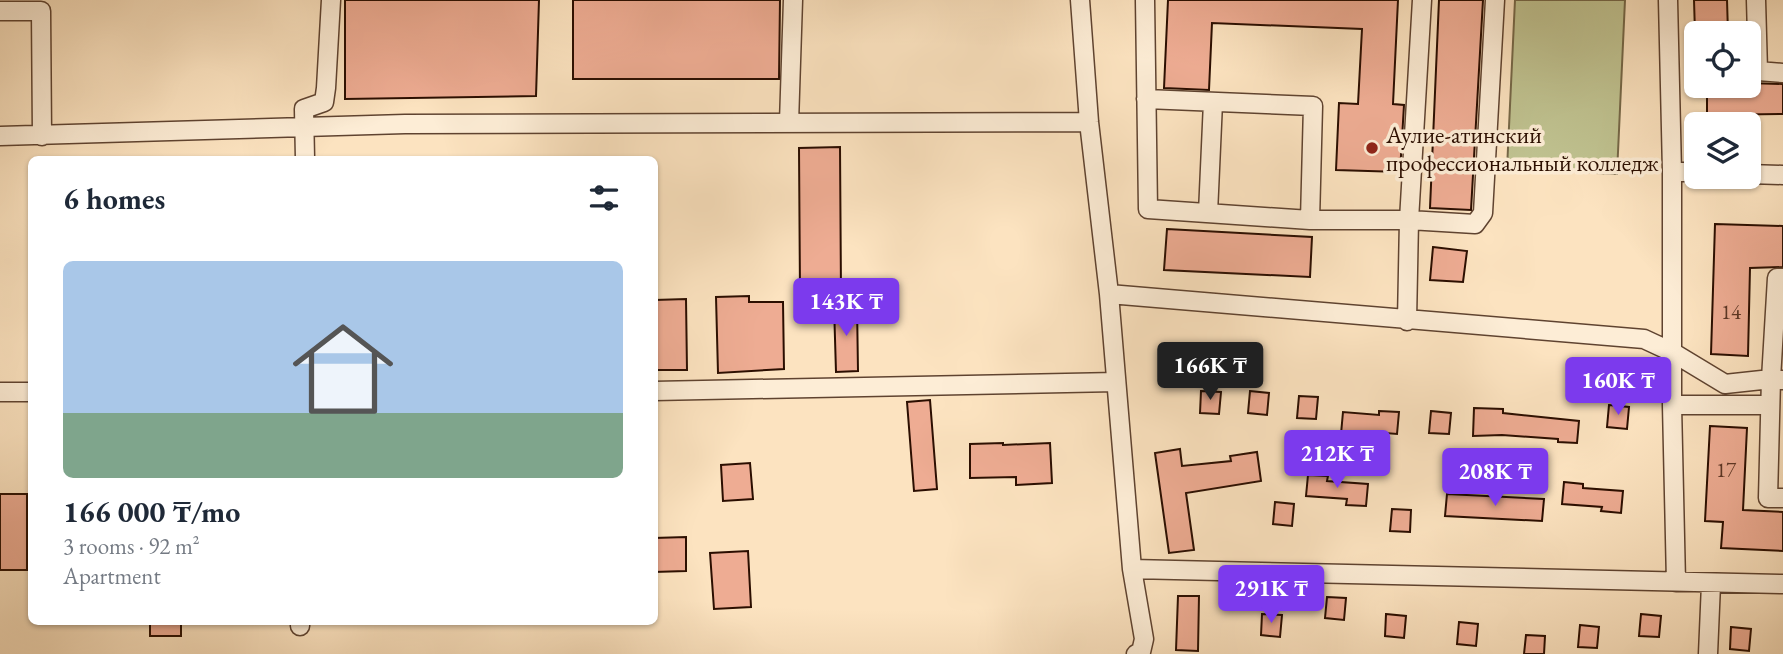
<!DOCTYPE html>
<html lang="en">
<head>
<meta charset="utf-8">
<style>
  body { margin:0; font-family:"EB Garamond",serif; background:#f6f6f7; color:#1f2937; height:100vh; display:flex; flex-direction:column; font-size:26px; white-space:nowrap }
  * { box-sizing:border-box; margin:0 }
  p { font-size:23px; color:#747a83 }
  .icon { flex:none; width:38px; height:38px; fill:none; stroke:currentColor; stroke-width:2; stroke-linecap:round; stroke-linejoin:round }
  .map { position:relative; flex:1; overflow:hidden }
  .panel { position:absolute; left:28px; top:156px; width:630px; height:469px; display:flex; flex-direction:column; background:#fff; border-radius:10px; box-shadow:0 2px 5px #0004 }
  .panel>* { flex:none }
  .buttons { position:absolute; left:1684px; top:21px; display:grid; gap:14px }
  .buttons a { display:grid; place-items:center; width:77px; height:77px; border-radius:10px; background:#fff; box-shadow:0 2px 5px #0004; font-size:35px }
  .price { position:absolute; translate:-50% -60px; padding:0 16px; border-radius:7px; background:#7c3aed; color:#fff; font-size:23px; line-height:46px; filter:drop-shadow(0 2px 4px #0008) }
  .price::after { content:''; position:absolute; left:50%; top:42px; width:21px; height:16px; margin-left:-10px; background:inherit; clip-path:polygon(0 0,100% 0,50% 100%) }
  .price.on { background:#222; color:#fff }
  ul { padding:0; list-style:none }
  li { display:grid; align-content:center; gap:14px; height:371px; padding:0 35px }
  li span { display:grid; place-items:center; height:217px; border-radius:10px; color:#555 }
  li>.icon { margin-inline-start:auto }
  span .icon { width:126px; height:126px; fill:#fffc; stroke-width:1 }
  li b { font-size:30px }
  h2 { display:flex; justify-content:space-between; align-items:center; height:84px; padding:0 35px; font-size:30px }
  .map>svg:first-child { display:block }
  .green { fill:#c0c391; stroke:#766848; stroke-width:2 }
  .building { fill:#eeac93; stroke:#2b0e00; stroke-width:2 }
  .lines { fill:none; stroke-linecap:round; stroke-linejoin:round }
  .minor-casing { stroke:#5f4330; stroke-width:21 }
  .minor { stroke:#fdedd6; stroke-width:18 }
  .poi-dot { fill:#8f2418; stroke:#fdedd6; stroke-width:2.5 }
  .labels { text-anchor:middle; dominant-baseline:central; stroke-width:7; stroke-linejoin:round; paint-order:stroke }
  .number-label { font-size:21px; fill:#5c3625 }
  .poi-label { font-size:24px; fill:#2b0e00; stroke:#fdedd6; text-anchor:start }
</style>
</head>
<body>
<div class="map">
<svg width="1783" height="654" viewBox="0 0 1783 654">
  <rect width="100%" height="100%" fill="#fce3c0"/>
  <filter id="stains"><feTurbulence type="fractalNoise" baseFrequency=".00286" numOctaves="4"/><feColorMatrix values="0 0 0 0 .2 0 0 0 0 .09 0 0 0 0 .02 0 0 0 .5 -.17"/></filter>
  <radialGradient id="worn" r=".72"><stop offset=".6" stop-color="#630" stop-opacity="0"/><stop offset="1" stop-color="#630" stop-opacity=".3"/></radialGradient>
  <path class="green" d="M 1515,0 L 1625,0 L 1617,174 L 1507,169 Z"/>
  <path class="building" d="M 345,0 L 539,0 L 536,96 L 345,99 Z
    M 573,0 L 780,0 L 779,79 L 573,79 Z
    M 1168,0 L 1398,0 L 1393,104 L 1404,105 L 1400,172 L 1336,170 L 1339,103 L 1358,104 L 1362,29 L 1212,23 L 1209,90 L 1164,88 Z
    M 1439,0 L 1483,0 L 1471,210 L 1430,208 Z
    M 1694,0 L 1727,0 L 1728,33 L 1695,33 Z
    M 1748,83 L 1783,84 L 1783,114 L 1707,115 L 1707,86 L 1748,86 Z
    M 840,147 L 841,294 L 800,294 L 799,148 Z
    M 1715,224 L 1783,226 L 1783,267 L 1750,268 L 1748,356 L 1711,354 Z
    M 1167,229 L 1312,237 L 1310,277 L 1164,270 Z
    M 1433,247 L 1467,251 L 1463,282 L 1430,280 Z
    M 749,296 L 749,302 L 783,302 L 784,369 L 718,373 L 716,297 Z
    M 686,299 L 687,370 L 656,370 L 655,300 Z
    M 834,305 L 857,305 L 858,371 L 836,372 Z
    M 1201,391 L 1221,392 L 1219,414 L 1200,413 Z
    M 1250,391 L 1269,393 L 1267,415 L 1248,413 Z
    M 1299,396 L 1318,397 L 1316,419 L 1297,418 Z
    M 930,400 L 937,489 L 914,491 L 907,402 Z
    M 1609,405 L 1629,407 L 1627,429 L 1607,427 Z
    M 1474,408 L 1503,409 L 1503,413 L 1579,421 L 1577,443 L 1558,442 L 1558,439 L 1502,435 L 1473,436 Z
    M 1379,411 L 1399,412 L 1397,434 L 1361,431 L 1361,435 L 1341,434 L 1343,412 L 1379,415 Z
    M 1431,411 L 1451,413 L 1449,434 L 1429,433 Z
    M 1710,426 L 1747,428 L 1743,510 L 1783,512 L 1783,551 L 1721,548 L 1723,522 L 1705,521 Z
    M 1003,443 L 1003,445 L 1050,443 L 1052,483 L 1016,485 L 1016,477 L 970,478 L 970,444 Z
    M 1180,449 L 1182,466 L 1231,461 L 1230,456 L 1257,452 L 1261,481 L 1186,493 L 1194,550 L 1169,553 L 1155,453 Z
    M 750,463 L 753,499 L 723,501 L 721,465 Z
    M 1308,475 L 1328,476 L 1327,481 L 1368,484 L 1366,506 L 1346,505 L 1347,499 L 1306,496 Z
    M 1564,482 L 1583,484 L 1583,488 L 1623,491 L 1621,513 L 1601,511 L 1602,507 L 1562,504 Z
    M 0,494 L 27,494 L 27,570 L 0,570 Z
    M 1447,494 L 1544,499 L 1542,521 L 1445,516 Z
    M 1275,502 L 1294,504 L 1292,526 L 1273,524 Z
    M 1392,509 L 1411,510 L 1410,532 L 1390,531 Z
    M 686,537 L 686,571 L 654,572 L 654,538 Z
    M 748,551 L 751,607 L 714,609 L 710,553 Z
    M 1178,596 L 1199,596 L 1198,651 L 1176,650 Z
    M 1327,597 L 1346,598 L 1344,620 L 1325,618 Z
    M 1262,614 L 1282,615 L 1280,637 L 1261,635 Z
    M 1386,614 L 1406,616 L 1404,638 L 1385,636 Z
    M 1641,614 L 1661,616 L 1659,637 L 1639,636 Z
    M 150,621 L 181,621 L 181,636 L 150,636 Z
    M 1459,622 L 1478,624 L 1476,646 L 1457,644 Z
    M 1580,625 L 1599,627 L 1597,648 L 1578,647 Z
    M 1731,627 L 1751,629 L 1749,651 L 1730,649 Z
    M 1526,635 L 1545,636 L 1544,654 L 1524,654 Z"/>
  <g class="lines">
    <g class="minor-casing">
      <path id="minor" d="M 1080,0 L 1089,122 L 1109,294 L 1132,569 L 1144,639 L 1141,652 L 1136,654
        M 1145,0 L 1148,209 L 1310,220 L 1409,220 L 1475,224 L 1483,213 L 1495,0
        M 1668,0 L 1672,172
        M 1756,0 L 1758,71 L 1783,73
        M 0,11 L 41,11 L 42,136
        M 1146,99 L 1313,106 L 1310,220
        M 789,123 L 793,0
        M 0,136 L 405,124 L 1089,122
        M 305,159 L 304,109 L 324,102 L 326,88 L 331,0
        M 1748,174 L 1783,175
        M 1208,213 L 1213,102
        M 1109,294 L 1644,339 L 1672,352 L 1725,384 L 1771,379 L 1768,498 L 1783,498
        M 1407,321 L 1409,220 L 1422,0
        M 1782,380 L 1771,379 L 1777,278 L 1783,278
        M 654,391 L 1116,382
        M 0,392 L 32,392
        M 1672,405 L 1770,405
        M 1132,569 L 1783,584
        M 1676,582 L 1672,405 L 1672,172 L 1696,172
        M 300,626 L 300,621
        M 1708,654 L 1711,584"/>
    </g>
    <use href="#minor" class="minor"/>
  </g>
  <circle class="poi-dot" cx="1372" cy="148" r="7"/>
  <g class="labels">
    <g class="number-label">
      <text x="1731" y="311">14</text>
      <text x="1726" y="469">17</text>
    </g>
    <g class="poi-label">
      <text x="1386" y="134">Аулие-атинский<tspan x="1386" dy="28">профессиональный колледж</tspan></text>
    </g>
  </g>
  <rect width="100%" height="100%" filter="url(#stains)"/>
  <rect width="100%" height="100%" fill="url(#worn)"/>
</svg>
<div class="buttons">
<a><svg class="icon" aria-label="locate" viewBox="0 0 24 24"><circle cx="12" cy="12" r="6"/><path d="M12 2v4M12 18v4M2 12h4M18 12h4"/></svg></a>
<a><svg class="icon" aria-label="layers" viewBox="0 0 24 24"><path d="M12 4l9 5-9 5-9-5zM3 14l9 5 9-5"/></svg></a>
</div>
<b class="price" style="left:846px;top:338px">143K ₸</b>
<b class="price on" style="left:1210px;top:402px">166K ₸</b>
<b class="price" style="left:1618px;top:417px">160K ₸</b>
<b class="price" style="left:1337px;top:490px">212K ₸</b>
<b class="price" style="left:1495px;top:508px">208K ₸</b>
<b class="price" style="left:1271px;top:625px">291K ₸</b>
<section class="panel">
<h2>6 homes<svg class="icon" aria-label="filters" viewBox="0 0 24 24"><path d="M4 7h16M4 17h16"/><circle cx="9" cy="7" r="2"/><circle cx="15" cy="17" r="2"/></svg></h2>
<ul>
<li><span style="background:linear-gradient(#a9c7e8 70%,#7fa58c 0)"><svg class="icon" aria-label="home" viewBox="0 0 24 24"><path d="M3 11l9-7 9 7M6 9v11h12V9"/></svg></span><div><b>166 000 ₸/mo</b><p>3 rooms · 92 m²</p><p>Apartment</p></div></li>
</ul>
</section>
</div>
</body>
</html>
